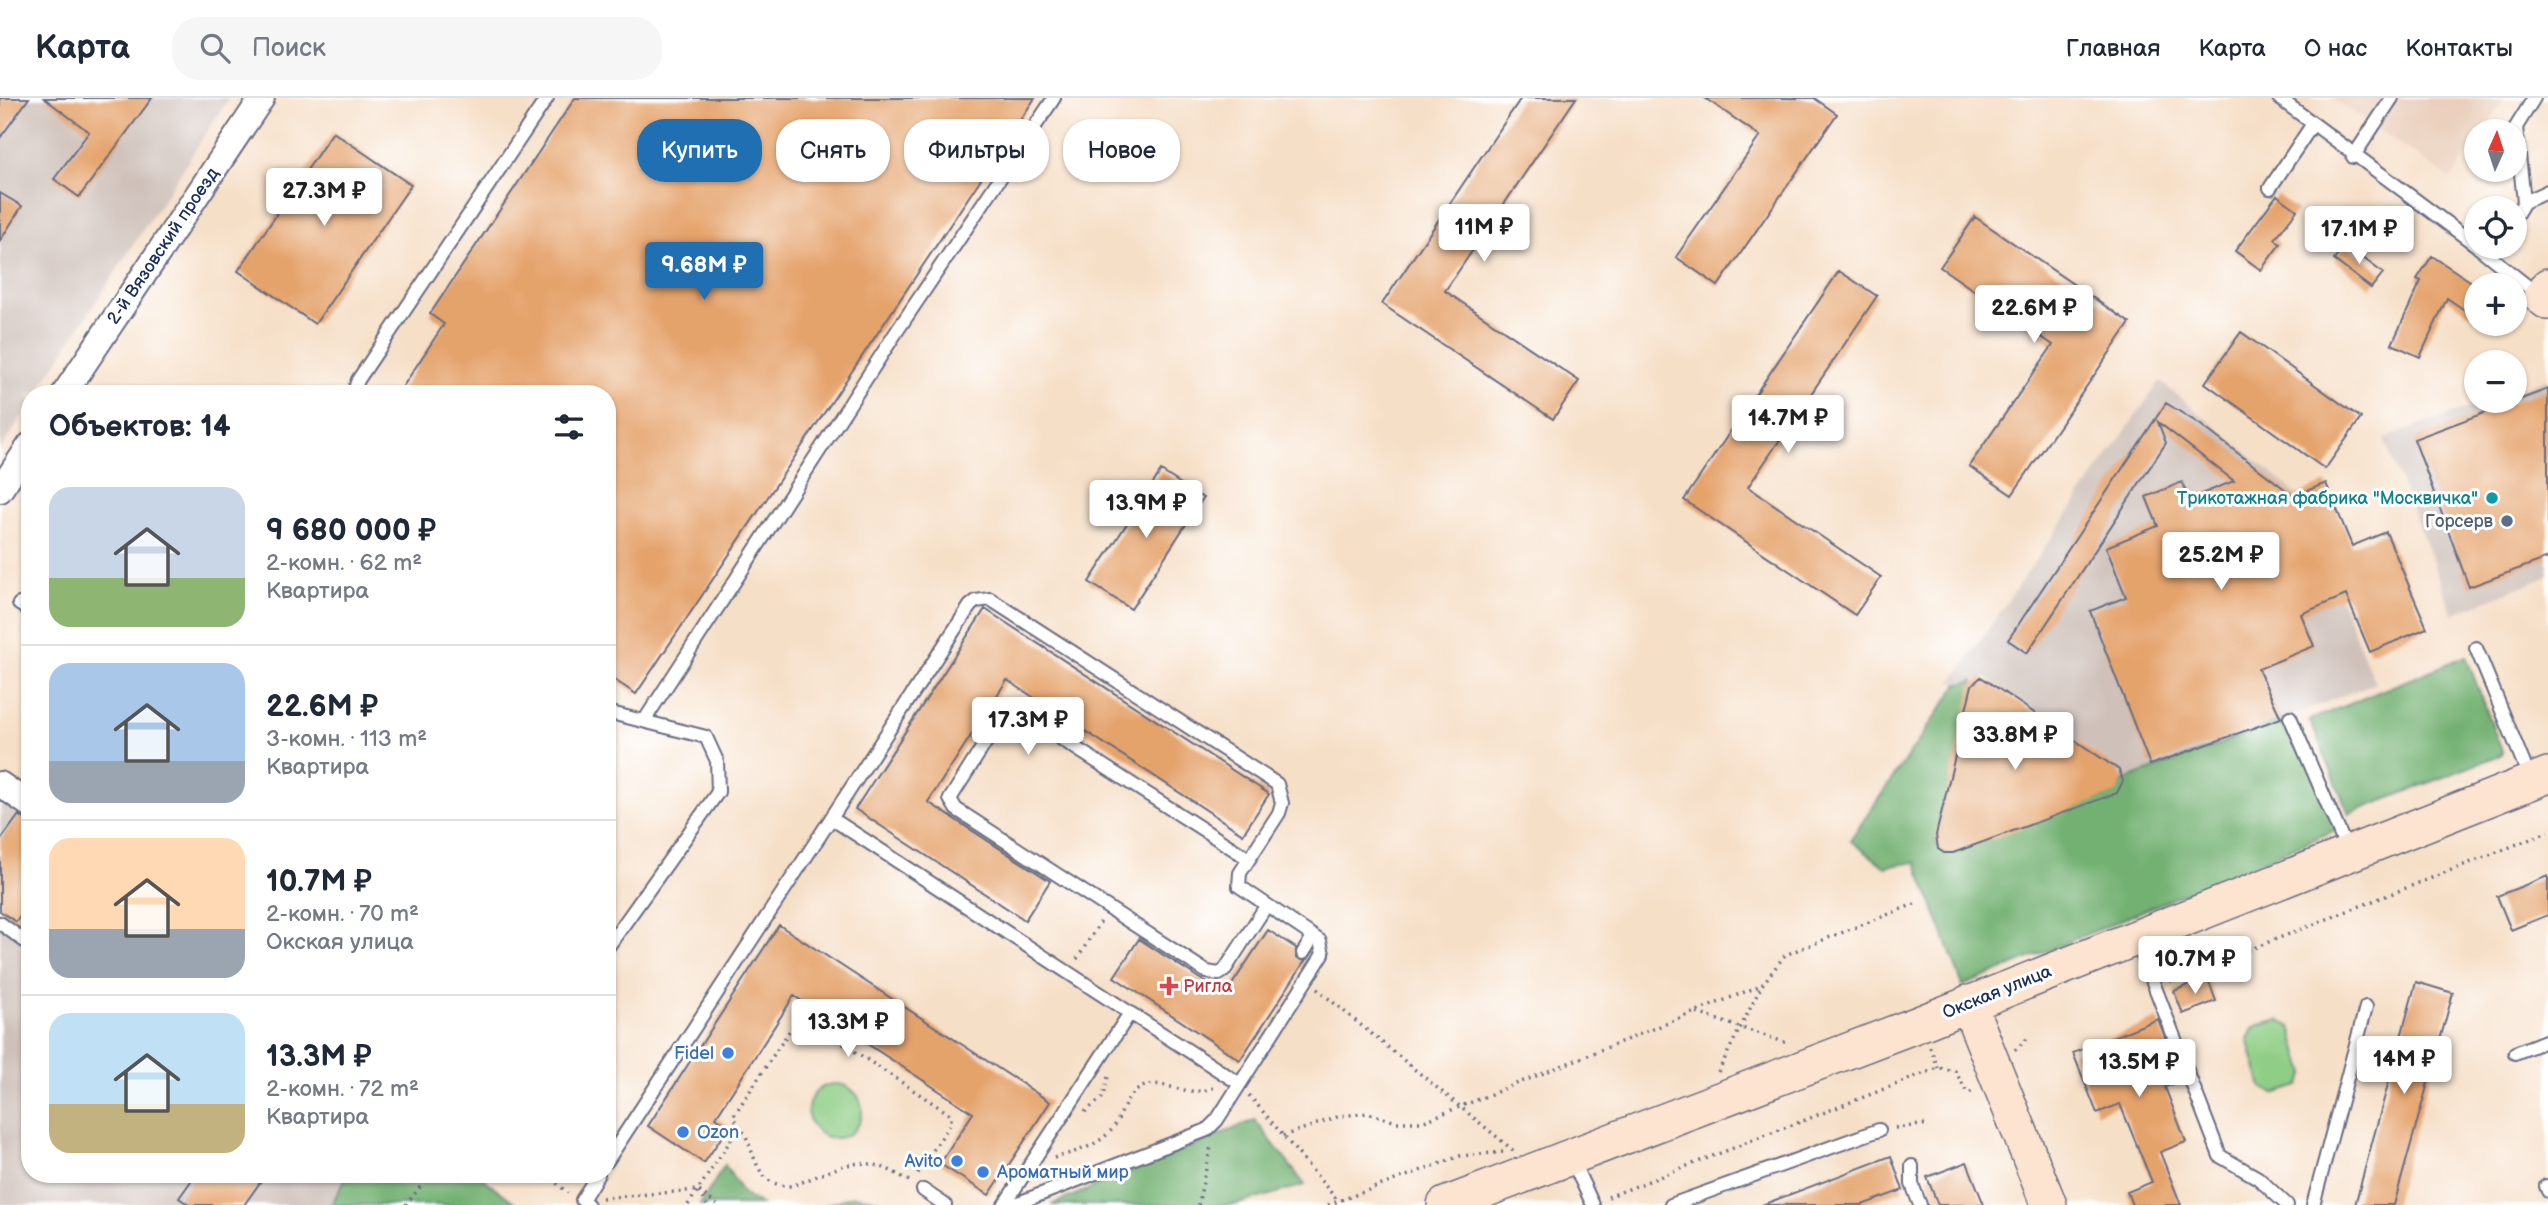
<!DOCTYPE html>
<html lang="ru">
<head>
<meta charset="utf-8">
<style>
  body { margin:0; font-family:"Balsamiq Sans",sans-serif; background:#f6f6f7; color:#1f2937; height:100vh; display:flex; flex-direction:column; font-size:26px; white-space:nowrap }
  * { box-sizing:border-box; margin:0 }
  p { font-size:23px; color:#747a83 }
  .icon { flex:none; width:38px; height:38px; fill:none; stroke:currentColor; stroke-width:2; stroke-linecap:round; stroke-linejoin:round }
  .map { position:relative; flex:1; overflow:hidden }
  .drawer { position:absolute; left:21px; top:287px; width:595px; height:798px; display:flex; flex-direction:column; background:#fff; border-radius:28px; box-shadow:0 2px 5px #0004 }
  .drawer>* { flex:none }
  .hud { position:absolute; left:637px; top:21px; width:665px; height:63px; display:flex; gap:14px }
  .needle { width:46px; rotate:3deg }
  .fabs { position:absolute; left:2464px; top:21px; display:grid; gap:14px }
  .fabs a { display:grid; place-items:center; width:63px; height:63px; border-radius:50%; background:#fff; box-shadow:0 2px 5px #0004; font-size:35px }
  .price { position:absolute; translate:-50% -60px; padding:0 16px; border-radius:7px; background:#fff; color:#222; font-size:23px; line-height:46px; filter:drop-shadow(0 2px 4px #0008) }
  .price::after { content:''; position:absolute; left:50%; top:42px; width:21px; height:16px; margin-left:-10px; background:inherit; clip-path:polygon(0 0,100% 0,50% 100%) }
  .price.selected { background:#1f6fb2; color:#fff }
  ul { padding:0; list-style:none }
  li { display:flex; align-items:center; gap:21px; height:175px; padding:0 28px }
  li+li { border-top:2px solid #e0e1e3 }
  li span { display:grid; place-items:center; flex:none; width:196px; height:140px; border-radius:21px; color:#555 }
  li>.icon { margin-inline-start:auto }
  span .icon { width:84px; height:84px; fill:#fffc; stroke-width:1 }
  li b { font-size:30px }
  h2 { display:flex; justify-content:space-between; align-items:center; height:84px; padding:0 28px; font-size:30px }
  .chip { padding:0 24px; border-radius:28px; background:#fff; box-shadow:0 2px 5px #0004; font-size:24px; line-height:63px }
  .chip.selected { background:#1f6fb2; color:#fff }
  header { display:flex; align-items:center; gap:42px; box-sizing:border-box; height:98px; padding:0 35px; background:#fff; border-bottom:2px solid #e0e1e3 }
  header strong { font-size:33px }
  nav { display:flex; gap:38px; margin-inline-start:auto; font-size:24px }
  .search { width:490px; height:63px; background:#f6f6f7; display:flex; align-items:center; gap:18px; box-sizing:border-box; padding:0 24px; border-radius:28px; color:#747a83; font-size:26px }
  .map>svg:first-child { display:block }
  .built { fill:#e9ceb9 }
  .industrial { fill:#cfc1ba }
  .green { fill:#8fce85; stroke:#557e72; stroke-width:2 }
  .forest { fill:#73b172; stroke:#477068; stroke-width:2 }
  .building { fill:#e5a36c }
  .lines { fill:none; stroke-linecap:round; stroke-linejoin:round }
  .service-casing { stroke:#686d83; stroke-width:16 }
  .minor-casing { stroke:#686d83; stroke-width:28 }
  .secondary-casing { stroke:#686d83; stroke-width:38 }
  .path { stroke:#686d83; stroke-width:3.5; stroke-dasharray:2 5; stroke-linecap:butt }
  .service { stroke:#fff; stroke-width:12 }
  .minor { stroke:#fff; stroke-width:24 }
  .secondary { stroke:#fde4d0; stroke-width:35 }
  .culture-dot { fill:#0f9aa8; stroke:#fff; stroke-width:2.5 }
  .service-dot { fill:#5c6f8a; stroke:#fff; stroke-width:2.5 }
  .health-dot { fill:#e0444e; stroke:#fff; stroke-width:2.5 }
  .shop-dot { fill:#3f7fe0; stroke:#fff; stroke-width:2.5 }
  .labels { text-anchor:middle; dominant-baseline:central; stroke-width:6; stroke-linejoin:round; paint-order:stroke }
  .street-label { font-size:18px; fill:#1b2f5e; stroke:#fff }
  .culture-label { font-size:18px; fill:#0d838f; stroke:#fff; text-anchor:end }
  .service-label { font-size:18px; fill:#4e5e75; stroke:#fff; text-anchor:end }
  .health-label { font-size:18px; fill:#be3a42; stroke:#fff; text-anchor:start }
  .shop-label { font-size:18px; fill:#366cbe; stroke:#fff; text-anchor:end }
</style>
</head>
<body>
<header>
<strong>Карта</strong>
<div class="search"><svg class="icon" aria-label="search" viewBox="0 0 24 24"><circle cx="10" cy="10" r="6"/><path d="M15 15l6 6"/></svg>Поиск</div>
<nav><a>Главная</a><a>Карта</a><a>О нас</a><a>Контакты</a></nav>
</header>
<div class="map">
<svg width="2548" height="1107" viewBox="0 0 2548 1107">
  <rect width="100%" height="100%" fill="#fff"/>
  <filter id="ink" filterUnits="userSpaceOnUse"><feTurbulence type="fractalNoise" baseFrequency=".0143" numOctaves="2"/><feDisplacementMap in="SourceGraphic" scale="14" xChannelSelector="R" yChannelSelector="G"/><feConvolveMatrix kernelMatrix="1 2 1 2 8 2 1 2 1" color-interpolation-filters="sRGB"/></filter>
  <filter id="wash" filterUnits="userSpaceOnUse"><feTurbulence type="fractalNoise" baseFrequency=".00686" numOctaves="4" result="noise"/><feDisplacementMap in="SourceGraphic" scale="28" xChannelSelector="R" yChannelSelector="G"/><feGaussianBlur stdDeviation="1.57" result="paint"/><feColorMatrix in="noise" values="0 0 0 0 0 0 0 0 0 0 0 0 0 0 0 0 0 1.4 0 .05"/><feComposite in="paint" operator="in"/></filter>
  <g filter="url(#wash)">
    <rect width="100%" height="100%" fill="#f6dfc7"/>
    <path class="built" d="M 2332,0 L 2505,0 L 2483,33 L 2476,33 L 2476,43 L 2451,81 Z"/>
    <path class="industrial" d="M 0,0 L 229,0 L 36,296 L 30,296 L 30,306 L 0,352 Z
      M 2548,280 L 2548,478 L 2453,516 L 2384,341 L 2487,303 L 2515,303 L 2515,293 Z
      M 2160,283 L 2297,396 L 2375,585 L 2123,683 L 2119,672 L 1986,580 L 1951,585 Z
      M 0,702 L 30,724 L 30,1076 L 348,1076 L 331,1107 L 0,1107 Z"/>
    <path class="green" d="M 2279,922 L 2291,929 L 2305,976 L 2299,988 L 2274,996 L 2262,989 L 2248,941 L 2254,929 Z
      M808 1013a27 27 0 1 1 54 0a27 27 0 1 1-54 0Z"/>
    <path class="forest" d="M 2466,558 L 2503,656 L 2349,716 L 2310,622 Z
      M 1974,583 L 1935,745 L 1944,755 L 2116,695 L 2123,683 L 2290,619 L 2336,732 L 1963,888 L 1916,764 L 1885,769 L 1850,742 L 1958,586 Z
      M 1255,1022 L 1305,1087 L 1234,1107 L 1051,1107 Z
      M 725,1067 L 743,1096 L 761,1107 L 700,1107 Z
      M 348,1076 L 477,1076 L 518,1107 L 331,1107 Z
      M 853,1098 L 871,1100 L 885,1107 L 825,1107 Z"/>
    <g id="blocks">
      <path class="building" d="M 0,0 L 29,0 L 0,40 Z
        M 44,0 L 152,0 L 79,99 L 54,81 L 89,34 Z
        M 575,0 L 1035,0 L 636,596 L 607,577 L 607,296 L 398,296 L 444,226 L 430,216 Z
        M 1521,0 L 1576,0 L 1445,193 L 1579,283 L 1553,321 L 1382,206 Z
        M 1705,0 L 1814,0 L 1837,16 L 1718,188 L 1676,159 L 1760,38 Z
        M 333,34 L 411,87 L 315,226 L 238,173 Z
        M 0,95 L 22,108 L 0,143 Z
        M 2277,97 L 2297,112 L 2275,141 L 2280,146 L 2261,172 L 2235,153 Z
        M 1975,119 L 2130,225 L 2012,397 L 1969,368 L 2053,247 L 1940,169 Z
        M 2346,147 L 2383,175 L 2371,190 L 2334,162 Z
        M 2432,158 L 2476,187 L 2476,220 L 2447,200 L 2420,259 L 2392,246 L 2421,183 L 2417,181 Z
        M 1839,173 L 1877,198 L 1748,389 L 1881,479 L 1855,517 L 1684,402 Z
        M 2241,234 L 2361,320 L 2325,371 L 2205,285 Z
        M 2548,291 L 2548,460 L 2469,489 L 2414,341 Z
        M 2166,305 L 2201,327 L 2294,398 L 2326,385 L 2352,448 L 2386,434 L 2427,530 L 2370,554 L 2346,497 L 2301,516 L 2314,548 L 2258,571 L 2281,620 L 2150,667 L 2090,513 L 2126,499 L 2106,449 L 2158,428 L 2146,399 L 2182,384 L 2189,401 L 2234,383 L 2158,324 L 2166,345 L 2027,555 L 2008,542 Z
        M 1161,373 L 1203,400 L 1131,511 L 1089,484 Z
        M 985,511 L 1269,696 L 1243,736 L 1007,582 L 928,704 L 1050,783 L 1025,822 L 855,711 Z
        M 1981,579 L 2119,672 L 2123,683 L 2117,695 L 1953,755 L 1944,755 L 1938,751 L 1936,737 L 1972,587 Z
        M 19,717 L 30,725 L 30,805 L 16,824 L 0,813 L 0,743 Z
        M 2548,778 L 2548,817 L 2511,832 L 2497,798 Z
        M 779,827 L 1050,1004 L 989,1097 L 940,1066 L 973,1015 L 794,898 L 716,1019 L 729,1028 L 704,1065 L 648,1028 Z
        M 1268,832 L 1296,850 L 1296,860 L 1305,863 L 1240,962 L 1114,879 L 1139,841 L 1225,897 Z
        M 2207,879 L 2216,903 L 2183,916 L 2174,893 Z
        M 2416,884 L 2453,895 L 2394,1107 L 2355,1107 Z
        M 2158,921 L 2182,983 L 2165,989 L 2186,1044 L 2160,1054 L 2181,1107 L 2132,1107 L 2127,1094 L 2152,1084 L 2120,1006 L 2097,1015 L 2073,955 Z
        M 1891,1058 L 1903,1092 L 1862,1107 L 1762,1107 Z
        M 1967,1064 L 1984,1107 L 1938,1107 L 1927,1079 Z
        M 196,1076 L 266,1076 L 244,1107 L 189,1107 L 179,1100 Z"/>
    </g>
  </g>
  <g filter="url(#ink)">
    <use href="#blocks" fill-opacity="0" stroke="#686d83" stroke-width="2"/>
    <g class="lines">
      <g class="service-casing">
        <path id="service" d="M 2279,0 L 2476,147
          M 2353,59 L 2392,0
          M 2270,90 L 2312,27
          M 2524,104 L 2516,29 L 2534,0
          M 2515,119 L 2524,104 L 2548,93
          M 2478,149 L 2541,199
          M 353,296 L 358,282 L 547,0
          M 19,506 L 30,513
          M 2476,550 L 2531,683
          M 607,614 L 706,639 L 717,663 L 718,694 L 607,850
          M 2290,619 L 2348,754
          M 644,623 L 897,233 L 1054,0
          M 831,720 L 1130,915
          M 1249,761 L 1013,610 L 1004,615 L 950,701 L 956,711 L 1207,874 L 1219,876 L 1224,873 L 1266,808
          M 0,825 L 30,847
          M 2136,840 L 2220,1058 L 2258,1080 L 2287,1107
          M 1303,855 L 1313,839
          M 2515,955 L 2548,942
          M 1571,1060 L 1593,1107
          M 607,1063 L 970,508 L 976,503 L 990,501 L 1277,686 L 1282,705 L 1279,715 L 1240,775 L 1239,788 L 1320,843 L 1323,856 L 1217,1022 L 1207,1032 L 1013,1107
          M 1912,1068 L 1912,1086 L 1920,1107
          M 2546,1088 L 2548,1093
          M 923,1092 L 945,1107
          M 588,1107 L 582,1102 L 598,1076
          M 1004,1107 L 1130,915 L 1240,986
          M 1671,1107 L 1879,1032
          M 2313,1107 L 2366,909"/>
      </g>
      <g class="minor-casing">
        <path id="minor" d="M 64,296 L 262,0
          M 0,392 L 30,347
          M 0,686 L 30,707"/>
      </g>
      <g class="secondary-casing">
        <path id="secondary" d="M 2548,188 L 2541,199 L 2548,204
          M 1968,905 L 2049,1107
          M 1445,1107 L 1921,925 L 2548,677"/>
      </g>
      <path class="path" d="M 1077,861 L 1101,823
        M 2170,883 L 2548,734
        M 1317,891 L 1514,1053
        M 1697,915 L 1790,946
        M 1930,949 L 1938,970
        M 2015,952 L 2030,938
        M 1718,974 L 1762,887
        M 1249,997 L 1338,1103
        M 1085,1014 L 1103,999 L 1108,979
        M 1895,1030 L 1929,1026
        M 1283,1038 L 1340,1018 L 1368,1015 L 1396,1024 L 1422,1024 L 1762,887 L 1785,857 L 1917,805
        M 1054,1060 C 1077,1053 1101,1048 1115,1027 C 1122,1015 1126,999 1139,991 C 1162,976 1182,1003 1216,989
        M 546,1076 L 568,1095
        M 909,1083 C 857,1050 844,1070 791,1088 C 759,1088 757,1065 747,1041 C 744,1032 736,1026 734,1017 L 798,920 L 807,922 L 951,1017 L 951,1025 L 916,1078
        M 699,1094 L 707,1107
        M 1608,1099 L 1938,970 L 1955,973 L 1968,995 L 1976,992
        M 602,1100 L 698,1092 L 717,1107
        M 406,1107 L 430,1076
        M 688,1107 L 740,1028
        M 1198,1107 L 1211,1048
        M 1328,1107 L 1460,1058 L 1504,1054"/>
      <use href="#service" class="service"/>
      <use href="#minor" class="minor"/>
      <use href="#secondary" class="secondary"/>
    </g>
  </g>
  <circle class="culture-dot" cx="2492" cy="400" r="7"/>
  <circle class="service-dot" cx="2507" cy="423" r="7"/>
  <path class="health-dot" d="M1165.5 877.5h7v7h7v7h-7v7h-7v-7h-7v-7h7z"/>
  <g class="shop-dot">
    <circle cx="728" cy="955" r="7"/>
    <circle cx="683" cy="1034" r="7"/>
    <circle cx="957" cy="1063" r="7"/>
    <circle cx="983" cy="1074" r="7"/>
  </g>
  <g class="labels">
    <g class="street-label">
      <text transform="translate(163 148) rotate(-56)">2-й Вязовский проезд</text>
      <text transform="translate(1997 894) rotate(-22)">Окская улица</text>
    </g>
    <g class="culture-label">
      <text x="2478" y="400">Трикотажная фабрика "Москвичка"</text>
    </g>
    <g class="service-label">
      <text x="2493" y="423">Горсерв</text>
    </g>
    <g class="health-label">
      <text x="1183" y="888">Ригла</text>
    </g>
    <g class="shop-label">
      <text x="714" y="955">Fidel</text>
      <text x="697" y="1034" text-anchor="start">Ozon</text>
      <text x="943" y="1063">Avito</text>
      <text x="997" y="1074" text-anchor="start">Ароматный мир</text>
    </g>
  </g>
</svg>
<div class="fabs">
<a><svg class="needle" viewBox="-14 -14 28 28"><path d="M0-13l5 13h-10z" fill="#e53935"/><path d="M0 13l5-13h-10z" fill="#747a83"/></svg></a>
<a><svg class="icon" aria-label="locate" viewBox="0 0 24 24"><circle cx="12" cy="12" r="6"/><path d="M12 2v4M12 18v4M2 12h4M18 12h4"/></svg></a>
<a>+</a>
<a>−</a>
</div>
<b class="price" style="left:324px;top:130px">27.3M ₽</b>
<b class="price" style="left:1484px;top:166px">11M ₽</b>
<b class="price" style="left:2359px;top:168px">17.1M ₽</b>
<b class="price selected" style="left:704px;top:204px">9.68M ₽</b>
<b class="price" style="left:2034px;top:247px">22.6M ₽</b>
<b class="price" style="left:1788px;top:357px">14.7M ₽</b>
<b class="price" style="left:1146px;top:442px">13.9M ₽</b>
<b class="price" style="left:2221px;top:494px">25.2M ₽</b>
<b class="price" style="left:1028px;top:659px">17.3M ₽</b>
<b class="price" style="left:2015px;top:674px">33.8M ₽</b>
<b class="price" style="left:2195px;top:898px">10.7M ₽</b>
<b class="price" style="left:848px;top:961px">13.3M ₽</b>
<b class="price" style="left:2404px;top:998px">14M ₽</b>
<b class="price" style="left:2139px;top:1001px">13.5M ₽</b>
<div class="hud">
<a class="chip selected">Купить</a>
<a class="chip">Снять</a>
<a class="chip">Фильтры</a>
<a class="chip">Новое</a>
</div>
<section class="drawer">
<h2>Объектов: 14<svg class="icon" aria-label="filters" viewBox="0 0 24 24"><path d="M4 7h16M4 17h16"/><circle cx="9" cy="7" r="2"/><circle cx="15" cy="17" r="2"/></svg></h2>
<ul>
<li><span style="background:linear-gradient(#c9d6e8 65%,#8fb573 0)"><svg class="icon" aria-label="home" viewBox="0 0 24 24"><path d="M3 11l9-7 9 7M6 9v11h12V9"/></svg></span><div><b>9 680 000 ₽</b><p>2-комн. · 62 m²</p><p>Квартира</p></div></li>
<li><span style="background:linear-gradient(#a9c7e8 70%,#9aa5b1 0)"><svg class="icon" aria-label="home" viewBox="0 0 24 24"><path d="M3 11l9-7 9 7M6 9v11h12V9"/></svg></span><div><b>22.6M ₽</b><p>3-комн. · 113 m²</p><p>Квартира</p></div></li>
<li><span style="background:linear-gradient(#ffd9b3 65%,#9aa5b1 0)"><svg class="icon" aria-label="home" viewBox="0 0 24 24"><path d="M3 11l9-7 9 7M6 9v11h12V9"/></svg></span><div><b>10.7M ₽</b><p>2-комн. · 70 m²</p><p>Окская улица</p></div></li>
<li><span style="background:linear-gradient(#bfe0f5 65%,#c2b280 0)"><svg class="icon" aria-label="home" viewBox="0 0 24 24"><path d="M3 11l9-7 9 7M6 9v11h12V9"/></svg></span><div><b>13.3M ₽</b><p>2-комн. · 72 m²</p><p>Квартира</p></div></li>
</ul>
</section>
</div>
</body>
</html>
